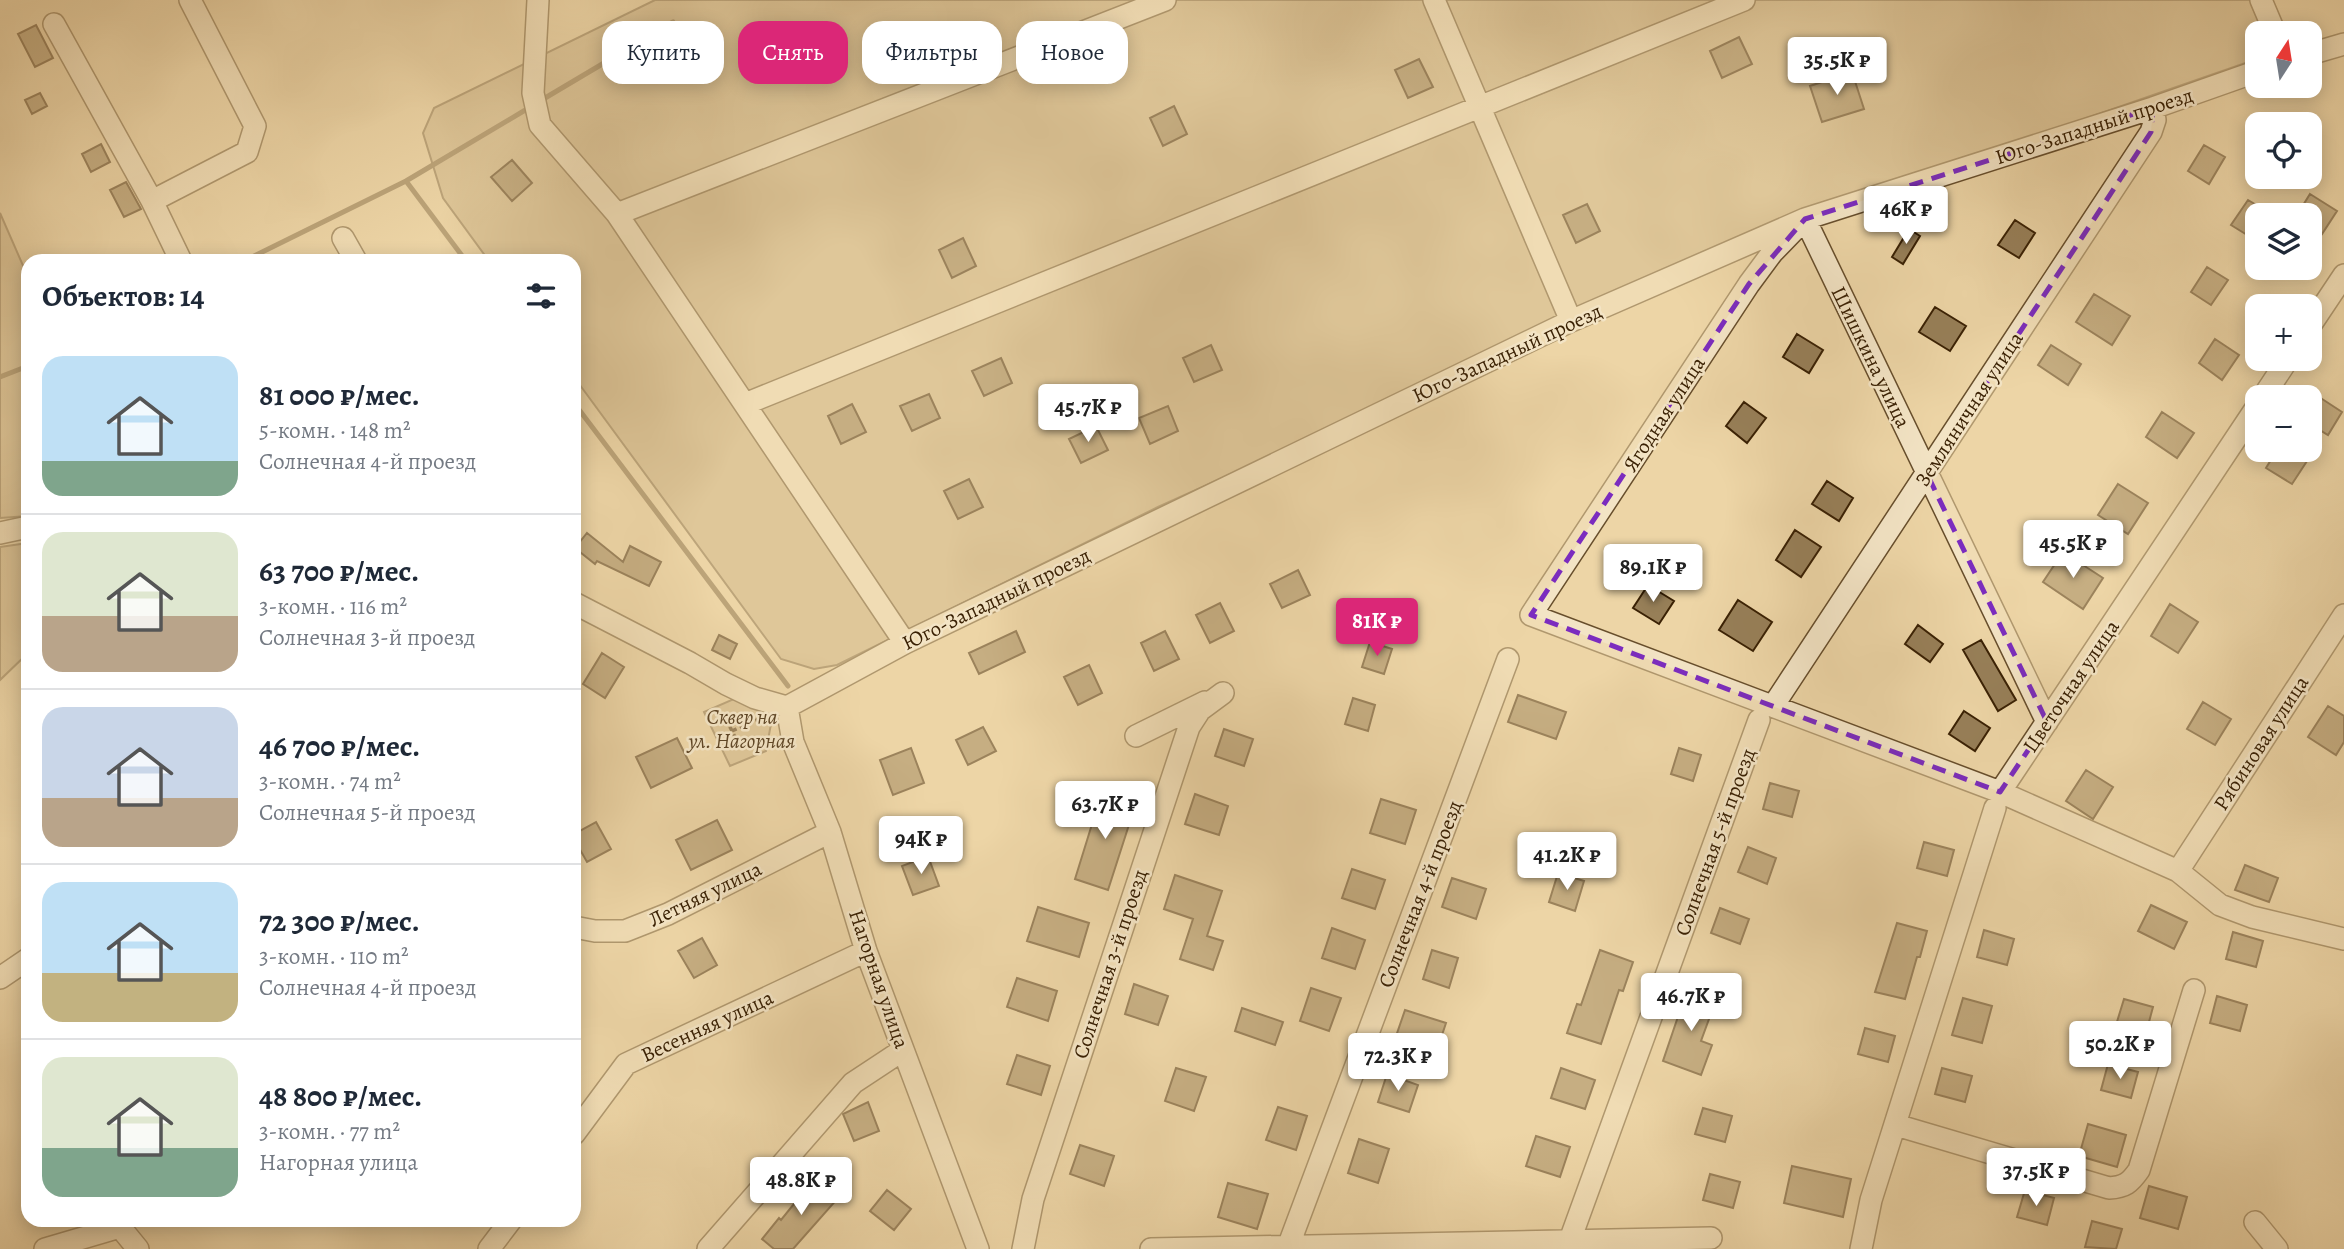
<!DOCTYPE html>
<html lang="ru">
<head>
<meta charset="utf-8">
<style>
  body { margin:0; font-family:Alegreya,serif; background:#f6f6f7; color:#1f2937; height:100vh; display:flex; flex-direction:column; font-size:26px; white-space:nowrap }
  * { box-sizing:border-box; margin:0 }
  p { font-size:23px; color:#747a83 }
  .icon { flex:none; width:38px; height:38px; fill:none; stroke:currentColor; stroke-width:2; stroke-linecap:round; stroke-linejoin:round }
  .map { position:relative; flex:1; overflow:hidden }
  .side { position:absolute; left:21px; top:254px; width:560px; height:973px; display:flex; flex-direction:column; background:#fff; border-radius:21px; box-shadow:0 4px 18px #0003 }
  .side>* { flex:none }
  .top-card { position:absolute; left:602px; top:21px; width:665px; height:63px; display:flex; gap:14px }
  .needle { width:46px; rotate:12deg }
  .controls { position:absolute; left:2245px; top:21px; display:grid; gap:14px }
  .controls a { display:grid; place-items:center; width:77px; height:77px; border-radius:14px; background:#fff; box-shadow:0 4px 18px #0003; font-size:35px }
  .price { position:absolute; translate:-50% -60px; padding:0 16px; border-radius:7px; background:#fff; color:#222; font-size:23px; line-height:46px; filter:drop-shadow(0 2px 4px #0008) }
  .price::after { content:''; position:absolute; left:50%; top:42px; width:21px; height:16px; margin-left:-10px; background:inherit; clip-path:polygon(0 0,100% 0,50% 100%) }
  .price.selected { background:#db2777; color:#fff }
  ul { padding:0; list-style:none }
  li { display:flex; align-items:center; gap:21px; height:175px; padding:0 21px }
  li+li { border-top:2px solid #e0e1e3 }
  li span { display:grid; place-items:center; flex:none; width:196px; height:140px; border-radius:21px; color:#555 }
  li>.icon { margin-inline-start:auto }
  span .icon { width:84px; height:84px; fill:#fffc; stroke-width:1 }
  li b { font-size:30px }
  h2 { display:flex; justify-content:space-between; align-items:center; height:84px; padding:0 21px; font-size:30px }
  .pill { padding:0 24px; border-radius:21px; background:#fff; box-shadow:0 4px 18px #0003; font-size:24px; line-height:63px }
  .pill.selected { background:#db2777; color:#fff }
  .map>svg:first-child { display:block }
  .green { fill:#cfb68a; stroke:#846c47; stroke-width:2 }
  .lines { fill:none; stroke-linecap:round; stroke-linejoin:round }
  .stream { stroke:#816844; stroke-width:5 }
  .building { fill:#977f58; stroke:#3a2104; stroke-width:2 }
  .minor-casing { stroke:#674e2c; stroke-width:24 }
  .path { stroke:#3a2104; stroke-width:3.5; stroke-dasharray:5 3.5; stroke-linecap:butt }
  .minor { stroke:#f3e4c5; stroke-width:21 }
  .marked { fill:none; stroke:#7b2cbf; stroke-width:5; stroke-dasharray:14 9; stroke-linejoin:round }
  .labels { text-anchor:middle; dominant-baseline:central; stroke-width:5; stroke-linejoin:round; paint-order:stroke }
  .street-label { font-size:21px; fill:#3a2104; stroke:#f3e4c5 }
  .park-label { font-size:21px; font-style:italic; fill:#5f4626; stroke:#f3e4c5 }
</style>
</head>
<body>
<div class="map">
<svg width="2344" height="1249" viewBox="0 0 2344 1249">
  <rect width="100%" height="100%" fill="#edd5a6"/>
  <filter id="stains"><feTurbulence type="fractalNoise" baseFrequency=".00286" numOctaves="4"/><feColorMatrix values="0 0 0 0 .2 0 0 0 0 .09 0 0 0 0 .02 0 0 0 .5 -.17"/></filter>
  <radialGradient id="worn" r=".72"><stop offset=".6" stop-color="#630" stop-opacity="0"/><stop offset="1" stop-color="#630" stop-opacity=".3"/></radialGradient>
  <path class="green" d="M 655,0 L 2267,0 L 2281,33 L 2258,33 L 2257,59 L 1802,217 L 1158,507 L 837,665 L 814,669 L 781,659 L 574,377 L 574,261 L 489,261 L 443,198 L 423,133 L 434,108 Z
    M 0,213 L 28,277 L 28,516 L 0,518 Z
    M 28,543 L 28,653 L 0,680 L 0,547 Z
    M 736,698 L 773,713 L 766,751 L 730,766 L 704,712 Z"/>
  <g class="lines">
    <path class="stream" d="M 540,101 L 673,22
      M 406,181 L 466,261
      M 244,261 L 406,181 L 532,106
      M 0,377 L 28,366
      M 574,403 L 788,686"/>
  </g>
  <path class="building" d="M 36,25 L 53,58 L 35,67 L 18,34 Z
    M 1739,37 L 1752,64 L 1722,78 L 1710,51 Z
    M 1419,59 L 1433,87 L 1408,98 L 1395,70 Z
    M 1852,72 L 1864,109 L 1822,122 L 1810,86 Z
    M 40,93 L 47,106 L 32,114 L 25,100 Z
    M 1174,106 L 1187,134 L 1163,146 L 1150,118 Z
    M 101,144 L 110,162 L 91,172 L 82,154 Z
    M 2204,145 L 2225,157 L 2209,184 L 2188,171 Z
    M 512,160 L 532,183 L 512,201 L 491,177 Z
    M 126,182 L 141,209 L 124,217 L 110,190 Z
    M 2310,194 L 2337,211 L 2322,234 L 2310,226 L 2310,215 L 2297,215 Z
    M 2248,200 L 2258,206 L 2258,229 L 2252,238 L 2231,225 Z
    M 1587,204 L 1600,231 L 1576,243 L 1563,215 Z
    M 2015,220 L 2035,233 L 2019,258 L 1998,245 Z
    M 1909,229 L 1920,236 L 1903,264 L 1892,257 Z
    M 963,238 L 976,266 L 952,278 L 939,250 Z
    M 2207,267 L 2228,280 L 2211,305 L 2191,292 Z
    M 2094,294 L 2130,316 L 2112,345 L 2076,322 Z
    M 1935,307 L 1966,326 L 1950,351 L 1919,332 Z
    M 1797,334 L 1823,350 L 1809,373 L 1783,357 Z
    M 2215,339 L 2239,355 L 2222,380 L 2199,363 Z
    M 1211,345 L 1222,370 L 1194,382 L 1183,358 Z
    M 2051,345 L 2081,364 L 2068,385 L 2038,365 Z
    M 1001,358 L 1012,383 L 984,396 L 972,371 Z
    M 929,394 L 940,418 L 912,431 L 900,406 Z
    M 2316,395 L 2342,412 L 2328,435 L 2310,424 L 2310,405 Z
    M 1744,402 L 1766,418 L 1747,443 L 1726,426 Z
    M 852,404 L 866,432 L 841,444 L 828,416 Z
    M 1168,406 L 1178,431 L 1150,444 L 1139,418 Z
    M 2162,412 L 2194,433 L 2177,458 L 2146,437 Z
    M 1096,426 L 1108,450 L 1081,463 L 1069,439 Z
    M 2277,450 L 2289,450 L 2307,461 L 2292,484 L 2266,468 Z
    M 969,479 L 983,507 L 958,519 L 944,491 Z
    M 1827,481 L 1853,498 L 1839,521 L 1812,504 Z
    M 2118,484 L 2148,503 L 2128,534 L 2098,515 Z
    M 1795,530 L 1821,547 L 1801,577 L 1776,560 Z
    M 587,533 L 623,562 L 630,546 L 661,562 L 649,586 L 597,561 L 595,564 L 575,548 Z
    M 2063,552 L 2103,578 L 2083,609 L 2043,582 Z
    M 1298,570 L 1310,595 L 1282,608 L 1270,584 Z
    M 1648,585 L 1674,601 L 1659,624 L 1633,608 Z
    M 1738,600 L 1772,622 L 1753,651 L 1719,630 Z
    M 1220,603 L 1234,631 L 1210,643 L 1196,615 Z
    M 2170,604 L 2198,622 L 2178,653 L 2151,636 Z
    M 1918,625 L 1943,644 L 1930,662 L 1905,644 Z
    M 1016,631 L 1025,652 L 979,674 L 969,653 Z
    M 1165,631 L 1179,659 L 1154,671 L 1141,643 Z
    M 719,635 L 737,644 L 730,659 L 712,650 Z
    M 1981,640 L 2016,700 L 1998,711 L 1963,650 Z
    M 1370,642 L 1392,649 L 1384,674 L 1362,667 Z
    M 602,653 L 624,667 L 605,698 L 583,684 Z
    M 1089,665 L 1102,693 L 1078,705 L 1064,677 Z
    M 1518,695 L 1566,712 L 1556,739 L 1508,722 Z
    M 1353,698 L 1375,705 L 1368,731 L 1345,724 Z
    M 2203,702 L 2231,719 L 2215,745 L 2187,729 Z
    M 2328,706 L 2344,716 L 2344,742 L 2336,755 L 2308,737 Z
    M 1964,711 L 1990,728 L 1975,751 L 1949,734 Z
    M 983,727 L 996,751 L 968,765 L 956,740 Z
    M 1224,729 L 1253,739 L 1244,766 L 1215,756 Z
    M 677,738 L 692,768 L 651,788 L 636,757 Z
    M 911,748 L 924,783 L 893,795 L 880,760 Z
    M 1679,748 L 1701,755 L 1693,781 L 1671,774 Z
    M 2086,770 L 2113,787 L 2093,819 L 2066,801 Z
    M 1770,783 L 1799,791 L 1792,817 L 1763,809 Z
    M 1102,792 L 1136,803 L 1108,890 L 1075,879 Z
    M 1195,794 L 1228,806 L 1219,835 L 1185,824 Z
    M 1381,799 L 1416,810 L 1405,844 L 1370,833 Z
    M 717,820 L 732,850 L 691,870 L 676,840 Z
    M 596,822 L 611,849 L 587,862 L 574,839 L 574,834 Z
    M 1924,842 L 1954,850 L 1947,876 L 1917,868 Z
    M 1748,847 L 1776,858 L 1767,884 L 1738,872 Z
    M 928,856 L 939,886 L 913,895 L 902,866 Z
    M 2245,865 L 2278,878 L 2269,902 L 2235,890 Z
    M 1352,869 L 1385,880 L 1375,909 L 1342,898 Z
    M 1558,873 L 1584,881 L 1575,911 L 1549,902 Z
    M 1175,875 L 1222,891 L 1207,936 L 1223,941 L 1213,970 L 1180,959 L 1193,919 L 1164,909 Z
    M 1452,878 L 1486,889 L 1476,919 L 1442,907 Z
    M 2151,905 L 2187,922 L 2174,949 L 2138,931 Z
    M 1038,907 L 1089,923 L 1079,957 L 1027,941 Z
    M 1720,908 L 1749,919 L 1740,944 L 1711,933 Z
    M 1897,923 L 1927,931 L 1920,957 L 1917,957 L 1905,999 L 1875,992 Z
    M 1332,928 L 1365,940 L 1355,969 L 1322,958 Z
    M 1984,930 L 2014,939 L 2007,965 L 1977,957 Z
    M 2233,932 L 2263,941 L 2256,967 L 2226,959 Z
    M 702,938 L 717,965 L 694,978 L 678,951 Z
    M 1432,950 L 1458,958 L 1449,988 L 1423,979 Z
    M 1600,950 L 1633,962 L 1623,991 L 1619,990 L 1601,1044 L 1567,1033 L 1577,1004 L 1581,1005 Z
    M 1017,978 L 1057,991 L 1048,1021 L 1007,1007 Z
    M 1134,984 L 1168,996 L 1158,1025 L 1125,1014 Z
    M 1688,987 L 1717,997 L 1701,1041 L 1712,1045 L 1701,1075 L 1663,1061 Z
    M 1311,988 L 1341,998 L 1329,1031 L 1300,1021 Z
    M 2217,996 L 2247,1005 L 2240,1031 L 2210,1023 Z
    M 1963,998 L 1992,1006 L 1982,1043 L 1952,1035 Z
    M 2124,999 L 2153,1007 L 2146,1033 L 2116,1025 Z
    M 1242,1008 L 1283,1022 L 1275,1045 L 1235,1031 Z
    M 1405,1010 L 1446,1023 L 1434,1059 L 1393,1045 Z
    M 1865,1028 L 1895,1036 L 1888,1062 L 1858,1054 Z
    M 1017,1055 L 1050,1066 L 1041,1095 L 1007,1084 Z
    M 2108,1064 L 2138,1072 L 2131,1098 L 2101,1090 Z
    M 1176,1068 L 1206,1077 L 1194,1111 L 1165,1101 Z
    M 1561,1068 L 1595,1080 L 1585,1109 L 1551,1098 Z
    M 1942,1068 L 1972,1076 L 1965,1102 L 1935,1094 Z
    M 1387,1074 L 1418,1085 L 1409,1112 L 1378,1102 Z
    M 868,1102 L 879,1131 L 854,1141 L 843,1114 Z
    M 1278,1107 L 1307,1116 L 1296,1150 L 1266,1140 Z
    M 1703,1108 L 1732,1116 L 1725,1142 L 1695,1134 Z
    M 2088,1124 L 2126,1135 L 2117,1167 L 2079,1156 Z
    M 1536,1136 L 1570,1147 L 1560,1177 L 1526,1166 Z
    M 1359,1139 L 1389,1149 L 1378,1183 L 1348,1173 Z
    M 1080,1145 L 1114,1156 L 1104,1186 L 1070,1174 Z
    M 1792,1166 L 1851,1179 L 1843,1217 L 1784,1203 Z
    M 1710,1174 L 1740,1182 L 1733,1208 L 1703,1200 Z
    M 815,1178 L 839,1197 L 793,1249 L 774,1249 L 762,1239 L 779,1218 L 781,1220 Z
    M 1228,1183 L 1268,1194 L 1257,1229 L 1218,1217 Z
    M 2149,1186 L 2187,1197 L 2178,1229 L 2140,1218 Z
    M 887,1190 L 911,1209 L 894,1230 L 870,1211 Z
    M 2025,1190 L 2054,1198 L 2047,1225 L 2017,1217 Z
    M 2092,1221 L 2122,1229 L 2116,1249 L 2085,1247 Z"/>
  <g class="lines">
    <g class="minor-casing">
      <path id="minor" d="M 538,0 L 533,93 L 540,125 L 617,214 L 905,643
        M 1434,0 L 1571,321
        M 2261,0 L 2275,33
        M 54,24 L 152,201 L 181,261
        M 2310,54 L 2344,44
        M 152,201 L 247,152 L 255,126 L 190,0
        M 617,214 L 1165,0
        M 343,238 L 356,261
        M 2310,326 L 2344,275
        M 2263,397 L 2288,359
        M 745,404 L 1744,0
        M 0,533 L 28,527
        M 574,603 L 690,663 L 726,684 L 755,698 L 787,707
        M 1773,706 L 2151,132 L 2155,120 L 2153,108
        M 787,707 L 905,643 L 1571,321 L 1805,219 L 2153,108 L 2258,71
        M 787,707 L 793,742 L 830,832 L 866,951 L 978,1249
        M 2047,722 L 1805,219 L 1772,253 L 1749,284 L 1531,615 L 2000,792 L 2178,871 L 2220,905 L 2252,917 L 2344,939
        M 1136,736 L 1205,702
        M 2000,792 L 2258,405
        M 2178,871 L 2344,615
        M 574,927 L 595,931 L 625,931 L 668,914 L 830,832
        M 0,978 L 28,959
        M 1896,1125 L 2109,1188 C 2125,1187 2130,1183 2139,1170 L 2194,990
        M 574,1134 L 626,1064 L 866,951
        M 2255,1222 L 2277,1249
        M 1570,1240 L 1759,720
        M 1288,1247 L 1508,659
        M 45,1249 L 120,1227 L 138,1249
        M 489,1249 L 511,1220
        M 708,1249 L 853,1083 L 903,1050
        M 1023,1249 L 1033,1199 L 1189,727 L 1200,710 L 1223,693
        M 1151,1249 L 1711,1238
        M 1861,1249 L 1871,1200 L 1995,808"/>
    </g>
    <path class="path" d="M 726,719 L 737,741
      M 732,731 L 759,719"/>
    <use href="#minor" class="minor"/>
  </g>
  <path d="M0 0H2344V1249H0ZM 2153,108 L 2151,132 L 1927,474 L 2047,722 L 2000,792 L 1531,615 L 1749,284 L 1805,219 Z" fill="#edd5a6" fill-opacity=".55" fill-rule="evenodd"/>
  <path class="marked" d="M 2153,108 L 2151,132 L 1927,474 L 2047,722 L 2000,792 L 1531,615 L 1749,284 L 1805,219 Z"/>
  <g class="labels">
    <g class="street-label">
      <text transform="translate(2094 126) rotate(-18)">Юго-Западный проезд</text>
      <text transform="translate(1507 353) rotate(-25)">Юго-Западный проезд</text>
      <text transform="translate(1871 357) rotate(64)">Шишкина улица</text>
      <text transform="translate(1969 409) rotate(-57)">Земляничная улица</text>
      <text transform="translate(1664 414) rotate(-57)">Ягодная улица</text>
      <text transform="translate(996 599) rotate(-26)">Юго-Западный проезд</text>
      <text transform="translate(2071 686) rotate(-56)">Цветочная улица</text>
      <text transform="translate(2261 743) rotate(-57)">Рябиновая улица</text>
      <text transform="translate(1715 842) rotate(-70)">Солнечная 5-й проезд</text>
      <text transform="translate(705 894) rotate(-26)">Летняя улица</text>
      <text transform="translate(1420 894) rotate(-69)">Солнечная 4-й проезд</text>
      <text transform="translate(1110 964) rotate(-72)">Солнечная 3-й проезд</text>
      <text transform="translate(879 979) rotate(71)">Нагорная улица</text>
      <text transform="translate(707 1026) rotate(-25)">Весенняя улица</text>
    </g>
    <g class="park-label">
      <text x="742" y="717">Сквер на<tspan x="742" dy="24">ул. Нагорная</tspan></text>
    </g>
  </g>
  <rect width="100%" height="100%" filter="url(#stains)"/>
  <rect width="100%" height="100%" fill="url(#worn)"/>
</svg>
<div class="controls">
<a><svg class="needle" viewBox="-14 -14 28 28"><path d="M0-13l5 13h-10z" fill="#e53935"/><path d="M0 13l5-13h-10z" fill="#747a83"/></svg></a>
<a><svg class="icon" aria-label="locate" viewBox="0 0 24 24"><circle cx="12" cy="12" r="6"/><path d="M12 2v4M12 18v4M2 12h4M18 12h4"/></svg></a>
<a><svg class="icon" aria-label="layers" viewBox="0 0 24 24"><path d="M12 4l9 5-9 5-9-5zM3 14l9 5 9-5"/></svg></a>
<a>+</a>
<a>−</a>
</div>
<b class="price" style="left:1837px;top:97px">35.5K ₽</b>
<b class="price" style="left:1906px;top:246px">46K ₽</b>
<b class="price" style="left:1088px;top:444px">45.7K ₽</b>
<b class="price" style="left:2073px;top:580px">45.5K ₽</b>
<b class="price" style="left:1653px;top:604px">89.1K ₽</b>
<b class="price selected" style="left:1377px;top:658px">81K ₽</b>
<b class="price" style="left:1105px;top:841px">63.7K ₽</b>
<b class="price" style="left:921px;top:876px">94K ₽</b>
<b class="price" style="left:1567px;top:892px">41.2K ₽</b>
<b class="price" style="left:1691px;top:1033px">46.7K ₽</b>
<b class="price" style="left:2120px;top:1081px">50.2K ₽</b>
<b class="price" style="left:1398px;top:1093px">72.3K ₽</b>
<b class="price" style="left:2036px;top:1208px">37.5K ₽</b>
<b class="price" style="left:801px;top:1217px">48.8K ₽</b>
<div class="top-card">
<a class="pill">Купить</a>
<a class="pill selected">Снять</a>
<a class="pill">Фильтры</a>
<a class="pill">Новое</a>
</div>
<section class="side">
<h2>Объектов: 14<svg class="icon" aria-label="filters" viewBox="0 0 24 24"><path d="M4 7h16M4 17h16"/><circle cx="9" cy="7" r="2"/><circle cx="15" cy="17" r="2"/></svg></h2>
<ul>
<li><span style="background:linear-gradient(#bfe0f5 75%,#7fa58c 0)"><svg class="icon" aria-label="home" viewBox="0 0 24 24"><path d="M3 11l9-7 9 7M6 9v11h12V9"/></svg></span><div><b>81 000 ₽/мес.</b><p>5-комн. · 148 m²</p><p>Солнечная 4-й проезд</p></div></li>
<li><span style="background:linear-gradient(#dfe7d0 60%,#b9a48a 0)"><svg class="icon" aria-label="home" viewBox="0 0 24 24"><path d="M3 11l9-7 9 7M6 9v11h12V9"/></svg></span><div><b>63 700 ₽/мес.</b><p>3-комн. · 116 m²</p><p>Солнечная 3-й проезд</p></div></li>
<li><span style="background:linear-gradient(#c9d6e8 65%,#b9a48a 0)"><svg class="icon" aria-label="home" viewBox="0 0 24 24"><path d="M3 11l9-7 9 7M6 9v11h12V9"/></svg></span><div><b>46 700 ₽/мес.</b><p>3-комн. · 74 m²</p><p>Солнечная 5-й проезд</p></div></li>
<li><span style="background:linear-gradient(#bfe0f5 65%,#c2b280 0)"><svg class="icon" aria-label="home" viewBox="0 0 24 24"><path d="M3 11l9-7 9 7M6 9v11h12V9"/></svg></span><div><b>72 300 ₽/мес.</b><p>3-комн. · 110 m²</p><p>Солнечная 4-й проезд</p></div></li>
<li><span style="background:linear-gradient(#dfe7d0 65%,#7fa58c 0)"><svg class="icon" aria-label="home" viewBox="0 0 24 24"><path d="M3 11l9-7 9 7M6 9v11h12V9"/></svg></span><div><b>48 800 ₽/мес.</b><p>3-комн. · 77 m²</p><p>Нагорная улица</p></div></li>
</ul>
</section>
</div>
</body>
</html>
